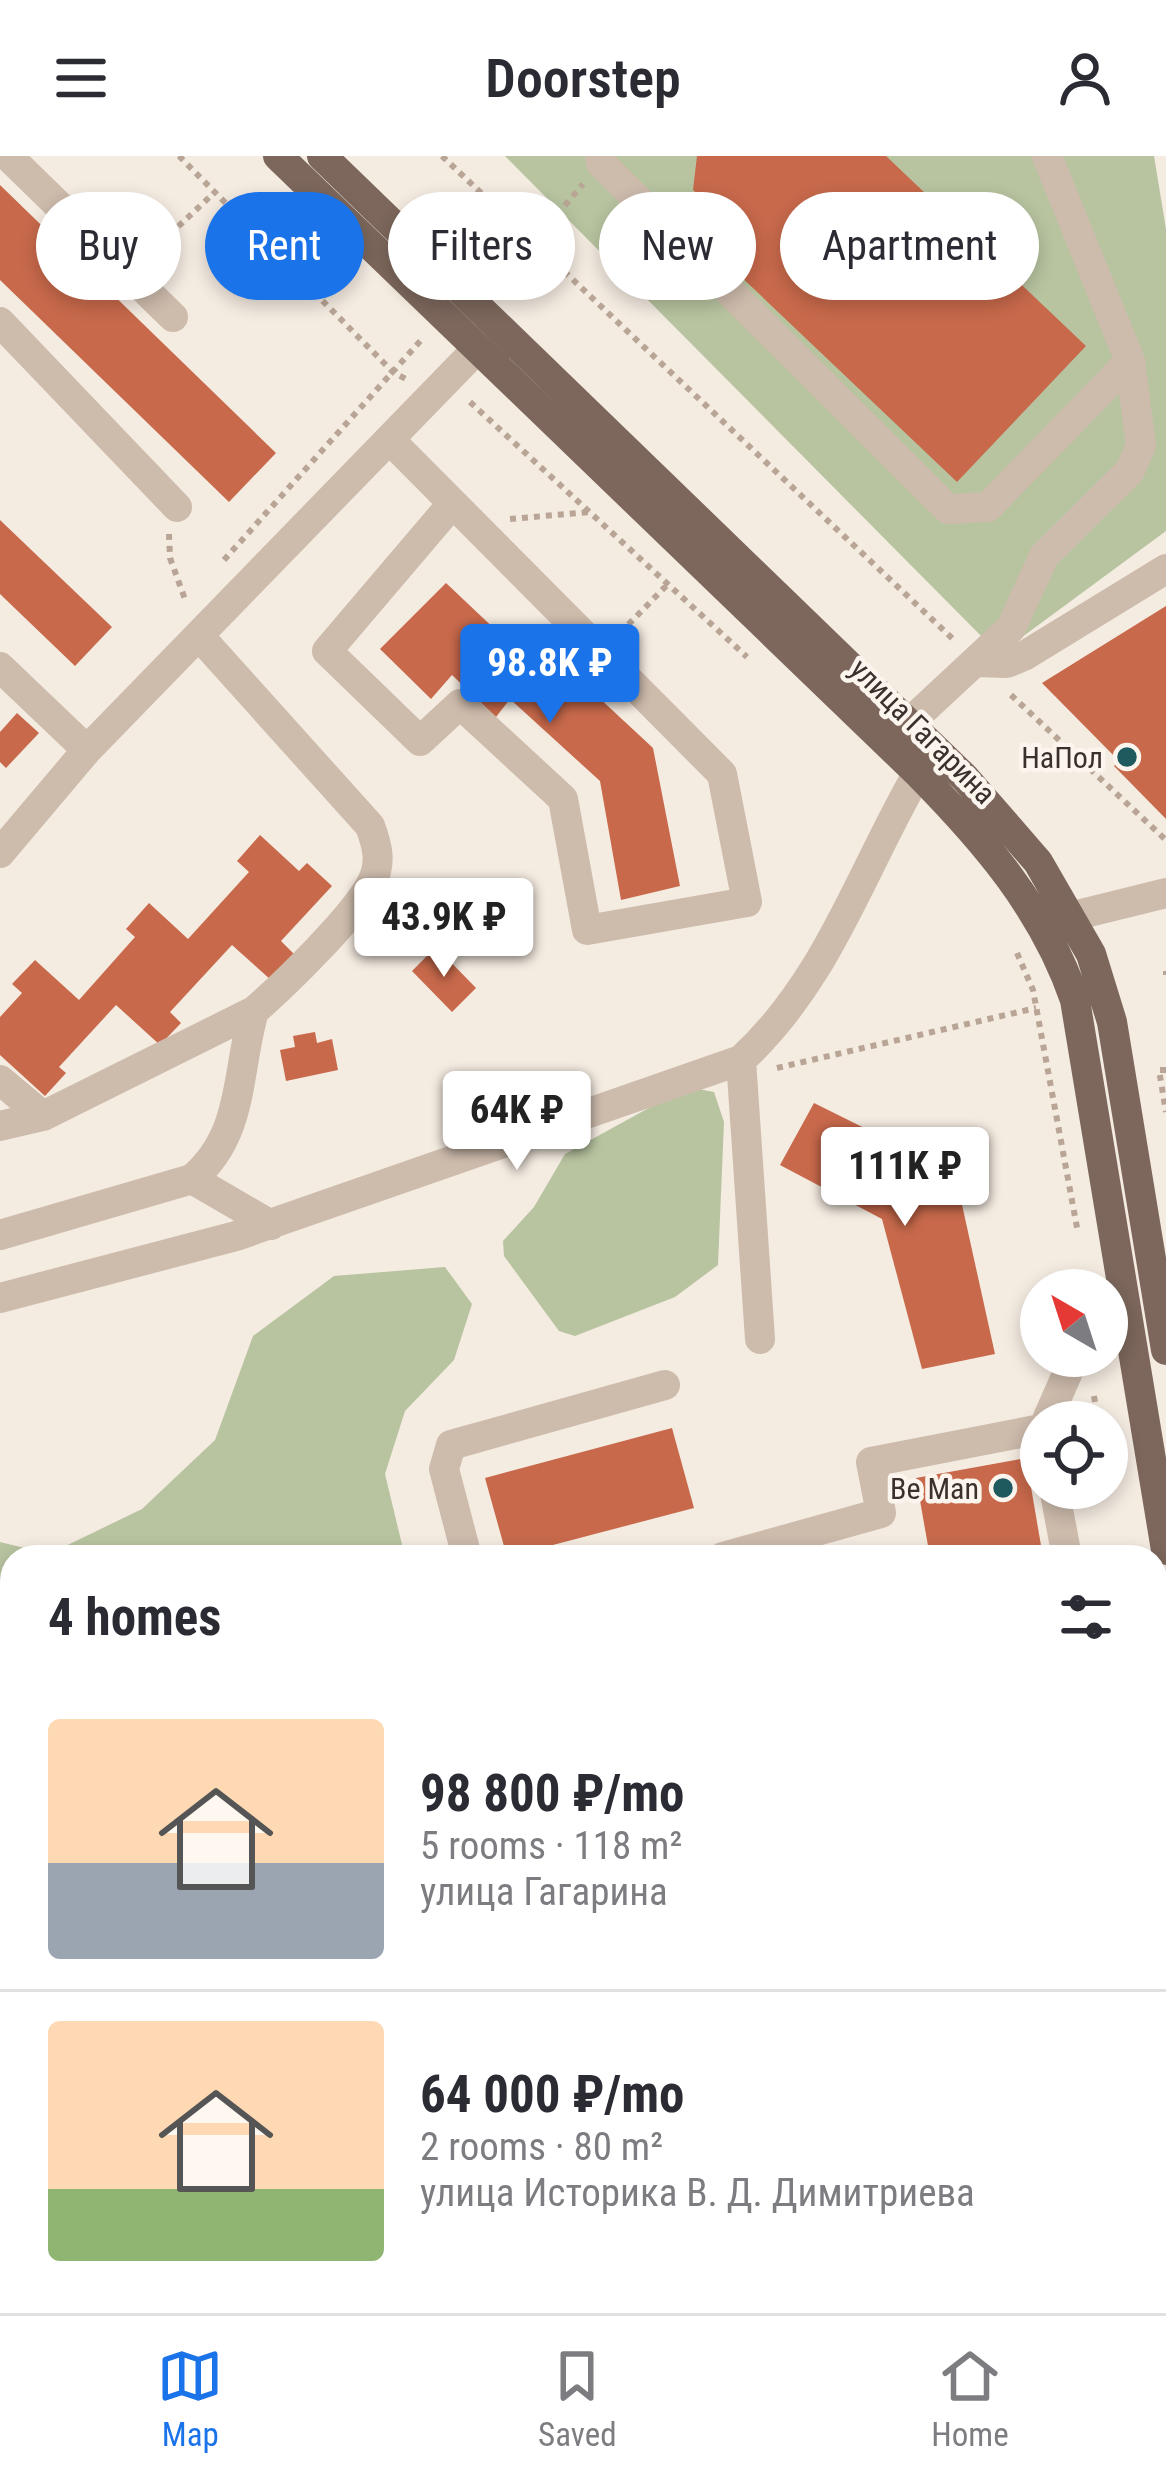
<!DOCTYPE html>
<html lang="en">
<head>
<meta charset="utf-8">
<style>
  body { margin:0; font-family:"Roboto Condensed",sans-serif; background:#f2f2f3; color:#2b2b33; height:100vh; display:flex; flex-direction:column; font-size:45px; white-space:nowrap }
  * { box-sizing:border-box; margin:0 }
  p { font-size:39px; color:#7c7c81 }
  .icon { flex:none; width:66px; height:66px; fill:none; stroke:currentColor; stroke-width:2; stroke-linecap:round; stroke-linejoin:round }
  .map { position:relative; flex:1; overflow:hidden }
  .sheet { position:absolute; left:0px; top:1389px; width:1167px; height:768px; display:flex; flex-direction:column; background:#fff; border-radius:36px 36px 0 0; box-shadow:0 6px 18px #0003 }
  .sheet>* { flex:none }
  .top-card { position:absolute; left:36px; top:36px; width:1095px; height:108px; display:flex; gap:24px }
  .needle { width:78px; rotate:321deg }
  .tools { position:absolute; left:1020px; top:1113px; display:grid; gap:24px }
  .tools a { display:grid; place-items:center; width:108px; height:108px; border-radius:50%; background:#fff; box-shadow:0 6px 18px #0003; font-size:60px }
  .price { position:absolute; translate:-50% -102px; padding:0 27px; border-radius:12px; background:#fff; color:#222; font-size:39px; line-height:78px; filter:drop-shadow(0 3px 6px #0008) }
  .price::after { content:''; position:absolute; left:50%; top:72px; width:36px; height:27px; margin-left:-18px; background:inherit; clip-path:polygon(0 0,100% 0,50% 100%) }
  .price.on { background:#1a73e8; color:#fff }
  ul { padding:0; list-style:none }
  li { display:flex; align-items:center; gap:36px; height:300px; padding:0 48px }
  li+li { border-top:3px solid #e1e1e2 }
  li span { display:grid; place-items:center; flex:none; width:336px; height:240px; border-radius:12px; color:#555 }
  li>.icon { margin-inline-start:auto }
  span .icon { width:144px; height:144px; fill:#fffc; stroke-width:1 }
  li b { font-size:51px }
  h2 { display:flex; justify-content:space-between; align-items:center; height:144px; padding:0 48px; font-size:51px }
  .pill { padding:0 42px; border-radius:54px; background:#fff; box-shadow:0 6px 18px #0003; font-size:42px; line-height:108px }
  .pill.on { background:#1a73e8; color:#fff }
  header { display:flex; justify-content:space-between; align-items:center; height:156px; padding:0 48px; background:#fff; font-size:54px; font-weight:600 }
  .tab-bar { display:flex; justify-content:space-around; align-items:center; height:168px; border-top:3px solid #e1e1e2; background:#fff; font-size:33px; color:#7c7c81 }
  .tab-bar a { display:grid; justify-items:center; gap:6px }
  .tab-bar .on { color:#1a73e8 }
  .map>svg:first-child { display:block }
  .green { fill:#b8c4a0 }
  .building { fill:#c8694b }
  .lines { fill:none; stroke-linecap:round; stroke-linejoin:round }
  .path { stroke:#b9a596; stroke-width:6; stroke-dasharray:6 6; stroke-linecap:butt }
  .minor { stroke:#cdbbac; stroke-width:30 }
  .major { stroke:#7d675c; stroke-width:30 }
  .poi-dot { fill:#1f5a5e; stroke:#fbf5ee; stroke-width:4.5 }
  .labels { text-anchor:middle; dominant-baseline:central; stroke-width:9; stroke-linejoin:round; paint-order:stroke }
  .street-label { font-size:30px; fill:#3b302b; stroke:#fbf5ee }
  .poi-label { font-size:30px; fill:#3b302b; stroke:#fbf5ee; text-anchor:end }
</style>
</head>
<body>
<header><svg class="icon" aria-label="menu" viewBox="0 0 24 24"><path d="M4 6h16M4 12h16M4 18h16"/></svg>Doorstep<svg class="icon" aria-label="person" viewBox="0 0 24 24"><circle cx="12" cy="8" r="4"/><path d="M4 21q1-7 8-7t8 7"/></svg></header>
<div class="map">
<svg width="1166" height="2157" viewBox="0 0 1166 2157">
  <rect width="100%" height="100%" fill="#f4ebe1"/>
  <path class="green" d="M 505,0 L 1154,0 L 1166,73 L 1166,375 L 999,498 Z
    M 687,931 L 714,936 L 724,966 L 718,1109 L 675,1141 L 575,1180 L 559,1175 L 504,1100 L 503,1085 L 534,1051 L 565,998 Z
    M 445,1111 L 472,1148 L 454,1204 L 405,1255 L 385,1318 L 405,1401 L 12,1401 L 12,1620 L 0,1621 L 0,1386 L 49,1398 L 142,1353 L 215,1284 L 253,1180 L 334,1120 Z
    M 408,2145 L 464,2145 L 466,2157 L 410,2157 Z"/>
  <path class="building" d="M 697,0 L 886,0 L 1086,190 L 957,326 L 716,97 L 737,75 L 693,34 Z
    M 0,29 L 276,297 L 229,346 L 0,124 Z
    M 0,364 L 112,471 L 75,510 L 0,438 Z
    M 446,427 L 539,515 L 553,499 L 653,592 L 680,730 L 621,744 L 600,625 L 510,543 L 496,561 L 452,519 L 431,543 L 380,493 Z
    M 1166,450 L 1166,663 L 1114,610 L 1119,605 L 1042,527 Z
    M 17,557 L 39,577 L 6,612 L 0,606 L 0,576 Z
    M 260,679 L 299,715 L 307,707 L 332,730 L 281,785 L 294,798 L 271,824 L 232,789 L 170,856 L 181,867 L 160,889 L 116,849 L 59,911 L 66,917 L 45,940 L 0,899 L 0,861 L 22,837 L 12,828 L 35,804 L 79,844 L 135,781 L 126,773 L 149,747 L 188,783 L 249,716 L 237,705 Z
    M 436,791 L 476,832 L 452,856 L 412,815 Z
    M 315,876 L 317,887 L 332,883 L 338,914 L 286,925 L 280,894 L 295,891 L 293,880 Z
    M 814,947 L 955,1017 L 995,1198 L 922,1213 L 882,1063 L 780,1009 Z
    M 672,1272 L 694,1352 L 507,1401 L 485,1322 Z
    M 1026,1302 L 1043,1401 L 930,1401 L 916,1322 Z
    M 1004,2145 L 1091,2145 L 1082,2157 L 995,2157 Z"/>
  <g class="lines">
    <path class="path" d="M 179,0 L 394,217 L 408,224
      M 442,0 L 954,484
      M 152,95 L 215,36
      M 483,118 L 534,86 L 583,28
      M 470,246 L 747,501
      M 510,363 L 590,356
      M 169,378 L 170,402 L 186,446
      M 224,404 L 423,182
      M 620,477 L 669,427
      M 1011,539 L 1166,684
      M 1017,797 L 1033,834 L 1078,1077
      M 1166,815 L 1166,819
      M 777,912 L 1036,852
      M 1166,914 L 1159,914 L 1166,956
      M 1085,1119 L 1087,1134
      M 1094,1240 L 1098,1266
      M 1107,1327 L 1109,1339
      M 1155,2088 L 1163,2157"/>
    <path class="minor" d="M 8,0 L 173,161
      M 600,0 L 601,7 L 948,353 L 988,351 L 1130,205
      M 0,166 L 177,351
      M 391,285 L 722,618 L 747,746 L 587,774 L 563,643 L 460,548 L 420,585 L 327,495 L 452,348
      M 976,506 L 1007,507 L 1024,500 L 1166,413
      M 0,511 L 87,594
      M 909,567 L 1011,472 L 1044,400 L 1129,316 L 1141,290 L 1130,205 L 1047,0
      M 0,697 L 87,594 L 476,194
      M 1073,760 L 1166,737
      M 741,904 L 760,1183
      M 0,924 L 43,960
      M 0,970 L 43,960 L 254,855 C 284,829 355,760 372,726 C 382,706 377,689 370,670 L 201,482
      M 192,1023 C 245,978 236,917 254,855
      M 0,1079 L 192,1023 L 271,1069
      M 0,1142 L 236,1080 L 741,904 C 828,824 860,717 918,617
      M 1046,1266 L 1075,1200
      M 1054,1332 L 1067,1401
      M 467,1401 L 444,1313 L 451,1289 L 665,1229
      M 723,1401 L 881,1357 L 871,1306 L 1041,1273
      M 1155,1885 L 1166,1944
      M 346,2145 L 348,2157
      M 515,2145 L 517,2157
      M 576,2157 L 594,2145
      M 951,2157 L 960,2145"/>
    <path class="major" d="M 278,0 L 918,617 C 984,684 1044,753 1075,844 L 1166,1394
      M 322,0 L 965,622 L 1038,706 L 1091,798 L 1112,866 L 1166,1194"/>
  </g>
  <g class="poi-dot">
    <circle cx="1127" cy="601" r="12"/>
    <circle cx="1003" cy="1332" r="12"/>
  </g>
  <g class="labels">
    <g class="street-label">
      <text transform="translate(923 575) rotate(45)">улица Гагарина</text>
    </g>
    <g class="poi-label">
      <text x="1103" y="601">НаПол</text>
      <text x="979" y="1332">Be Man</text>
    </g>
  </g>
</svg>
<div class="tools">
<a><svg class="needle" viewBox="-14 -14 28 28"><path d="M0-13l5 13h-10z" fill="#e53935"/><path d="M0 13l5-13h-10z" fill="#7c7c81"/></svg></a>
<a><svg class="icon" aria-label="locate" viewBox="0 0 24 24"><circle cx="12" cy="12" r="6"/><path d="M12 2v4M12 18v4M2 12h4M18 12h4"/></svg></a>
</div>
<b class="price on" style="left:550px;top:570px">98.8K ₽</b>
<b class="price" style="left:444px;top:824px">43.9K ₽</b>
<b class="price" style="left:517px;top:1017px">64K ₽</b>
<b class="price" style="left:905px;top:1073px">111K ₽</b>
<div class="top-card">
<a class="pill">Buy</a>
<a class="pill on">Rent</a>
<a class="pill">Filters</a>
<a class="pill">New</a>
<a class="pill">Apartment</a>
</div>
<section class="sheet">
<h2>4 homes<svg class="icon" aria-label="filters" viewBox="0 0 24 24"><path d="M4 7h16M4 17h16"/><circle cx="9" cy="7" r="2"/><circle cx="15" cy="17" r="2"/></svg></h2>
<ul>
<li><span style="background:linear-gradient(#ffd9b3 60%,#9aa5b1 0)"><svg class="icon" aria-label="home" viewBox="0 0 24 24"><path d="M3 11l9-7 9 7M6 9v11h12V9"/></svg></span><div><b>98 800 ₽/mo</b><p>5 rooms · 118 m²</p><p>улица Гагарина</p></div></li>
<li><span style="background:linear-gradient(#ffd9b3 70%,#8fb573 0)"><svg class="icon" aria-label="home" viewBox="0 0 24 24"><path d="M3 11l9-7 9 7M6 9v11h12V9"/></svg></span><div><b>64 000 ₽/mo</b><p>2 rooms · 80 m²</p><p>улица Историка В. Д. Димитриева</p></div></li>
</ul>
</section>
</div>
<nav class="tab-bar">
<a class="on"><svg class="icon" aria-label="map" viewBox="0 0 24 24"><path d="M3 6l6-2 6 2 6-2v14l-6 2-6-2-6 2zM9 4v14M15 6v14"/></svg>Map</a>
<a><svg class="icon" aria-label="saved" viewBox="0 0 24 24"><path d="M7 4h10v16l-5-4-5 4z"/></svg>Saved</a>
<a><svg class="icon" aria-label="home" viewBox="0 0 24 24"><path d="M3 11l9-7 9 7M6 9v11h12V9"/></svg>Home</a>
</nav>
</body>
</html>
